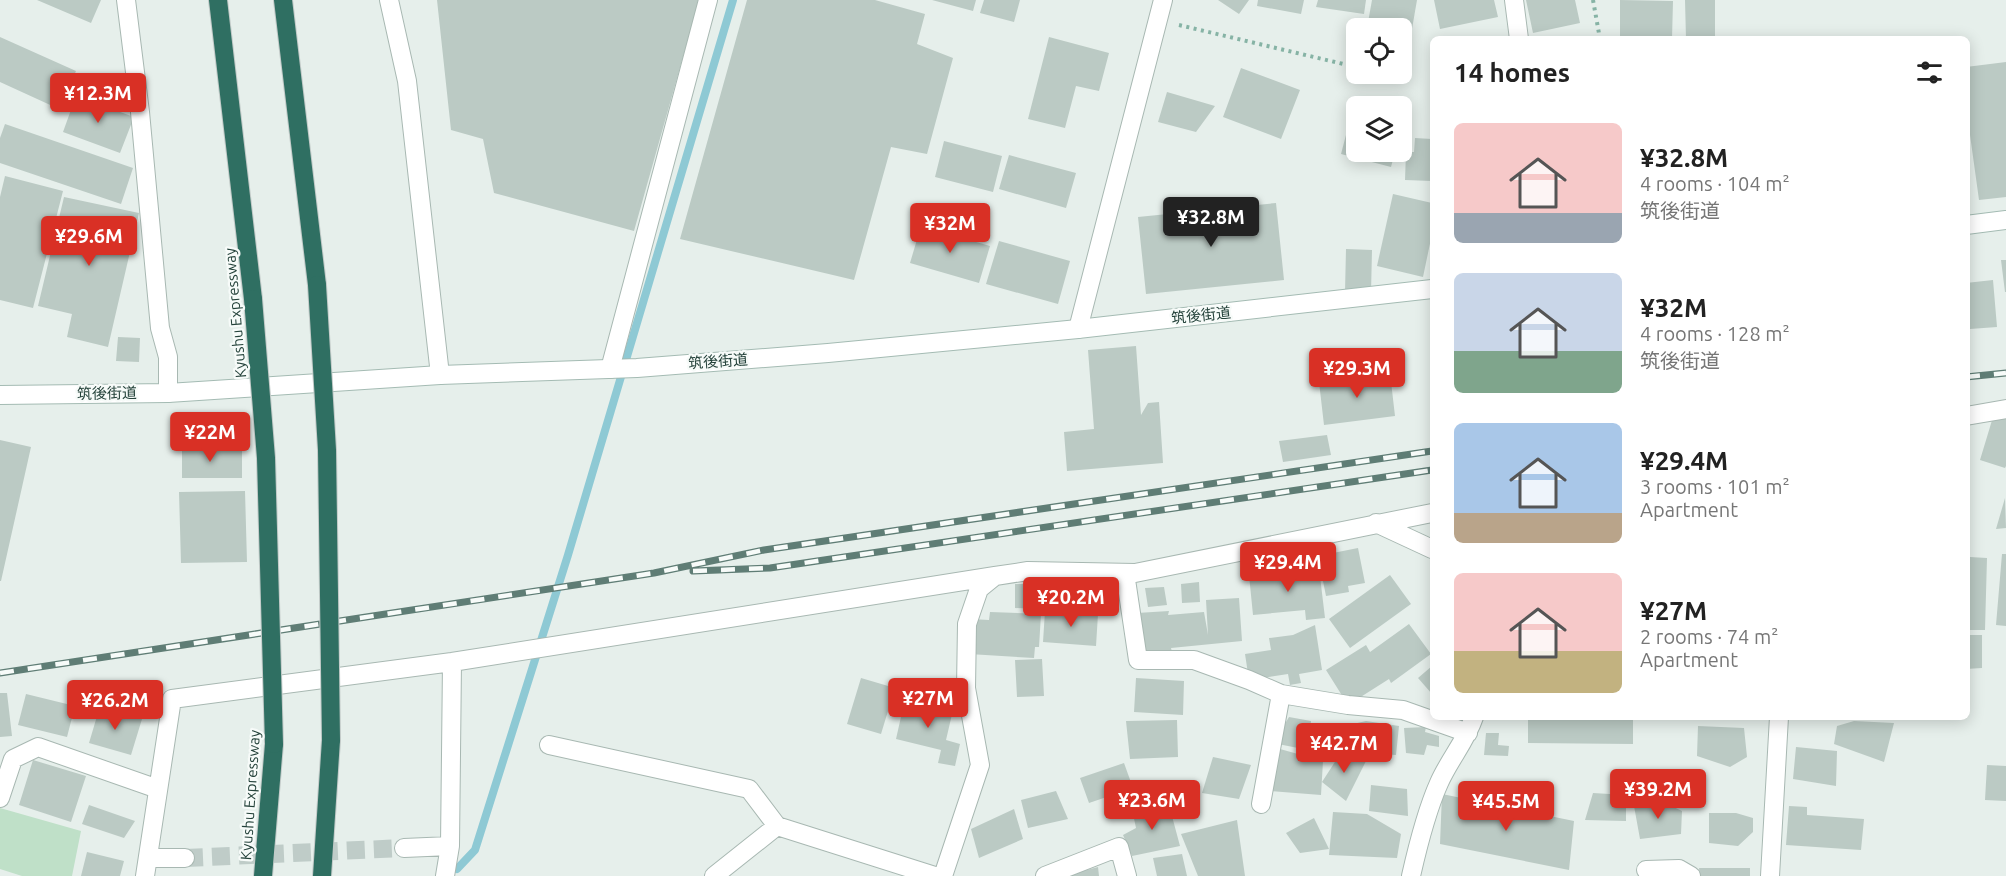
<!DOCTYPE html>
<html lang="en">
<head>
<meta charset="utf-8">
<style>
  body { margin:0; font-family:Ubuntu,"Noto Sans JP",sans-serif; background:#f6f6f6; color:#222; height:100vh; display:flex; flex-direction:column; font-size:22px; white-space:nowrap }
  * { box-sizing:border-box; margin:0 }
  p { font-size:20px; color:#767676 }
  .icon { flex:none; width:33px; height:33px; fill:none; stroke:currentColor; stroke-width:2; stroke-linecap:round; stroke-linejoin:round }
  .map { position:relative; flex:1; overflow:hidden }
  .details { position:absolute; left:1430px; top:36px; width:540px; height:684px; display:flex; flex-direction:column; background:#fff; border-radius:9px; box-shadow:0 3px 15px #0003 }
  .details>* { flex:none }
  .controls { position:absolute; left:1346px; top:18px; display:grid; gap:12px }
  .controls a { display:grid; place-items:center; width:66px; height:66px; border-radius:9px; background:#fff; box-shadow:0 3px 15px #0003; font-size:30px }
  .price { position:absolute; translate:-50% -51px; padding:0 14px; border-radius:6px; background:#d93025; color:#fff; font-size:20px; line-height:39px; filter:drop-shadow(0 2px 3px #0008) }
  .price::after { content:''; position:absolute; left:50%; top:36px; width:18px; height:14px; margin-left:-9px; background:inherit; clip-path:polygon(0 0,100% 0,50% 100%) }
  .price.active { background:#222; color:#fff }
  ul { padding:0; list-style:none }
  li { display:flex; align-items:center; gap:18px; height:150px; padding:0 24px }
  li span { display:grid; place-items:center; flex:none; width:168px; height:120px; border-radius:9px; color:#555 }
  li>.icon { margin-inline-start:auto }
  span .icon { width:72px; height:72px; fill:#fffc; stroke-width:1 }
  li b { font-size:26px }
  h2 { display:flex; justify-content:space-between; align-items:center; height:72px; padding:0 24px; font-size:26px }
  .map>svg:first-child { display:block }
  .green { fill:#bfe0c8 }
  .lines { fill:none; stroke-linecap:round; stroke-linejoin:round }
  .stream { stroke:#8ec9d4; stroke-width:8 }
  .building { fill:#bbcac4 }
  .street-tunnel { stroke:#bfccc8; stroke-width:18; stroke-dasharray:18 9; stroke-linecap:butt }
  .street-casing { stroke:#a8b8b2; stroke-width:20 }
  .secondary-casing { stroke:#a4bbb3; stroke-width:20 }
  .highway-casing { stroke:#c2cac8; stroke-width:20 }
  .path { stroke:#86b3a5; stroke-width:4; stroke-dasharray:3 4.5; stroke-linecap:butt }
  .street { stroke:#fff; stroke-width:18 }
  .secondary { stroke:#fff; stroke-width:18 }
  .highway { stroke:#2f6f62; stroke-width:18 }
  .rail-casing { stroke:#5f7d75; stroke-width:7 }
  .rail { stroke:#f7fbf9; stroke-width:4.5; stroke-dasharray:14; stroke-linecap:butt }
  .highway-bridge-casing { stroke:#c2cac8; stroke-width:20; stroke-linecap:butt }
  .highway-bridge { stroke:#2f6f62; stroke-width:18 }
  .labels { text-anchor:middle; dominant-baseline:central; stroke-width:4.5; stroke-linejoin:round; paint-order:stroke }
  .street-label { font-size:15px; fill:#24423a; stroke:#f7fbf9 }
</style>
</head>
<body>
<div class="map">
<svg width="2006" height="876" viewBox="0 0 2006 876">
  <rect width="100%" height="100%" fill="#e6efeb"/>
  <path class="green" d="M 0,808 L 81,831 L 72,876 L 22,876 L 0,869 Z"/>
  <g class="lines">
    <path class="stream" d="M 457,869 L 475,850 L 568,555 L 733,0"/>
  </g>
  <path class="building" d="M 37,0 L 101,0 L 91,23 Z
    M 437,0 L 699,0 L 634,231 L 494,193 L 483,139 L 451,130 Z
    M 747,0 L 875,0 L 925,14 L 917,44 L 953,58 L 927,154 L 891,147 L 854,280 L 680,239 Z
    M 932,0 L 976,0 L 973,11 Z
    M 984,0 L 1020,0 L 1014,22 L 980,13 Z
    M 1218,0 L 1249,0 L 1239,14 Z
    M 1258,0 L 1304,0 L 1301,14 L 1257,6 Z
    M 1318,0 L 1366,0 L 1364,14 L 1316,7 Z
    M 1372,0 L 1417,0 L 1408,52 L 1401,50 L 1401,28 L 1367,28 Z
    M 1434,0 L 1494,0 L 1498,17 L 1440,29 Z
    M 1526,0 L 1575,0 L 1580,23 L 1533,33 Z
    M 1620,0 L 1673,1 L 1672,39 L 1620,39 Z
    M 1685,0 L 1715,0 L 1715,39 L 1686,39 Z
    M 0,37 L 76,71 L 59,109 L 0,82 Z
    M 1049,37 L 1109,53 L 1099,91 L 1076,86 L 1065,128 L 1028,119 Z
    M 2006,62 L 2006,197 L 1979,200 L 1966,106 L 1966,67 Z
    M 1241,68 L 1300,90 L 1281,139 L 1223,117 Z
    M 1167,92 L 1215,106 L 1196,132 L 1158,122 Z
    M 76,96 L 134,117 L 120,153 L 63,132 Z
    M 1352,112 L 1356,113 L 1356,152 L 1395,152 L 1391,167 L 1341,154 Z
    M 5,124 L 133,168 L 121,204 L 0,163 L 0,138 Z
    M 1415,138 L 1432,139 L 1432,181 L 1405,180 L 1406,152 L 1414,152 Z
    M 944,141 L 1002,156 L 993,192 L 935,177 Z
    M 1009,155 L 1076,173 L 1066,208 L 999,189 Z
    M 5,176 L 63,191 L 33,308 L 0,300 L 0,197 Z
    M 1393,194 L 1432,203 L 1432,234 L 1423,277 L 1377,266 Z
    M 64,197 L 139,213 L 108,347 L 67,337 L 72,314 L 38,306 Z
    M 1276,203 L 1284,280 L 1146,294 L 1138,217 Z
    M 921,226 L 990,246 L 979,283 L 910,263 Z
    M 999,241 L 1070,261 L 1058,304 L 986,284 Z
    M 1346,249 L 1372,250 L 1371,293 L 1345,292 Z
    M 2001,260 L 2006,260 L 2006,292 L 2005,292 Z
    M 1993,280 L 1997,327 L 1970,329 L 1966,283 Z
    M 1966,323 L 1968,323 L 1970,344 L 1966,344 Z
    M 118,337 L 140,338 L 139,362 L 116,361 Z
    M 1136,346 L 1141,415 L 1148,403 L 1159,402 L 1163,463 L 1067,471 L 1064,432 L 1094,429 L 1088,350 Z
    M 1390,373 L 1395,416 L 1324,425 L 1319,382 Z
    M 2006,414 L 2006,466 L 2005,468 L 1980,460 L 1993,417 Z
    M 1327,435 L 1331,455 L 1283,462 L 1279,441 Z
    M 0,440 L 31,447 L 1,581 L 0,581 Z
    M 182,442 L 199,442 L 198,451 L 242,451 L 242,478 L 182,478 Z
    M 245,491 L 247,562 L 181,563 L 179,492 Z
    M 2005,498 L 2006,528 L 1996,529 Z
    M 1358,548 L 1365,583 L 1348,586 L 1349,592 L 1326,596 L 1318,556 Z
    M 2002,554 L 2006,554 L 2006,626 L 1996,625 Z
    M 1970,557 L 1987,558 L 1985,630 L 1966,630 L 1966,568 L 1969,569 Z
    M 1319,568 L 1325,618 L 1306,620 L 1305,610 L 1253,615 L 1249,575 Z
    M 1390,575 L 1411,604 L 1350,648 L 1329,619 Z
    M 1199,582 L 1200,602 L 1182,603 L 1181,584 Z
    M 1015,584 L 1039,584 L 1039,609 L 1015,608 Z
    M 1164,587 L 1167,605 L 1148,607 L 1145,588 Z
    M 1239,598 L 1242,641 L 1171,648 L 1172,652 L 1139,655 L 1137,613 L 1169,611 L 1168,615 L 1204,612 L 1208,635 L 1206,600 Z
    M 1045,611 L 1098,614 L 1096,646 L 1043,642 Z
    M 990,612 L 1041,614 L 1039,647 L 1035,647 L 1034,658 L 969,654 L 971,619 L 989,620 Z
    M 1409,624 L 1431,654 L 1391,683 L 1389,679 L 1348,705 L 1326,670 L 1366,645 L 1370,652 Z
    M 1315,625 L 1322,670 L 1299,674 L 1301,683 L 1290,685 L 1288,674 L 1249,680 L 1245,654 L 1271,650 L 1269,638 L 1293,635 Z
    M 1966,635 L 1982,635 L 1982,668 L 1966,669 Z
    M 1042,659 L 1044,696 L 1017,697 L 1015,660 Z
    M 1432,666 L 1432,694 L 1418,678 Z
    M 861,678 L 895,688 L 881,734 L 847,724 Z
    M 1136,678 L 1184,681 L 1183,715 L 1134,712 Z
    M 0,693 L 7,693 L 12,736 L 0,737 Z
    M 26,694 L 75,706 L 67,737 L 18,725 Z
    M 905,699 L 953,710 L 946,740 L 960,744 L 955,766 L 938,763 L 941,750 L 896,739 Z
    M 100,706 L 142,719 L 131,755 L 89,743 Z
    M 1289,717 L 1311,721 L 1308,750 L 1278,744 L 1283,727 Z
    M 1528,717 L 1633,717 L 1633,744 L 1528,743 Z
    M 1177,720 L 1178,757 L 1130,759 L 1126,721 Z
    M 1366,721 L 1399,726 L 1396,755 L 1349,752 L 1353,724 Z
    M 1854,721 L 1894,723 L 1884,762 L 1834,744 L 1837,726 Z
    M 1698,726 L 1744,728 L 1747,757 L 1730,767 L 1697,756 Z
    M 1426,727 L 1425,732 L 1439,736 L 1439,747 L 1427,745 L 1424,755 L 1406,753 L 1404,728 Z
    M 1486,733 L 1499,733 L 1498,745 L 1509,746 L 1508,756 L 1484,755 Z
    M 1796,747 L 1837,751 L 1836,786 L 1793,779 Z
    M 1280,749 L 1323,761 L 1321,795 L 1270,791 Z
    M 1342,751 L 1366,761 L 1346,801 L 1322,782 Z
    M 1213,757 L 1251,765 L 1239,799 L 1202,793 Z
    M 33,760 L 86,776 L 71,822 L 19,805 Z
    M 1124,763 L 1133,788 L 1089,803 L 1080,778 Z
    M 1987,765 L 2006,766 L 2006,801 L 1985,800 Z
    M 1371,785 L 1407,789 L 1408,816 L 1369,811 Z
    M 1056,791 L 1068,819 L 1028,828 L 1021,800 Z
    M 1593,793 L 1626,795 L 1626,821 L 1585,820 Z
    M 1442,794 L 1574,821 L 1569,870 L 1440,844 Z
    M 1659,800 L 1682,811 L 1681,834 L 1640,839 L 1634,806 Z
    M 89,805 L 135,821 L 124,838 L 82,824 Z
    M 1169,805 L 1180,846 L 1132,856 L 1123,835 L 1136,828 L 1132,809 Z
    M 1789,806 L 1807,807 L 1807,815 L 1864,819 L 1861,850 L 1786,845 Z
    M 1014,809 L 1023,839 L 979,858 L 971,829 Z
    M 1333,812 L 1367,814 L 1401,834 L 1397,858 L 1329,855 Z
    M 1709,813 L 1736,813 L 1753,818 L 1753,832 L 1738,846 L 1709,843 Z
    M 1314,818 L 1329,849 L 1300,853 L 1286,833 Z
    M 1237,820 L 1245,876 L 1198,876 L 1181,834 Z
    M 87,852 L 124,861 L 120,876 L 81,876 Z
    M 1182,854 L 1187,876 L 1157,876 L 1153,858 Z
    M 1098,867 L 1099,876 L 1068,876 L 1068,875 Z
    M 1699,868 L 1750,868 L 1750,876 L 1700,876 Z"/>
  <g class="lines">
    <path class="street-tunnel" d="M 185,858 L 404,848"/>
    <g class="street-casing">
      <path id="street" d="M 126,0 L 140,112 L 160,328 L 168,357 L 168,393
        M 389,0 L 407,81 L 440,375
        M 1514,0 L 1519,39
        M 1078,329 L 1163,0
        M 610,369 L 708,0
        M 1966,416 L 2006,409
        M 1376,523 L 1432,549
        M 1125,573 L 1138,660 L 1194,660 L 1249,680 L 1281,694
        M 549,745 L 749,789 L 777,826 L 935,876
        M 0,798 L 13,759 L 38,747 L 158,789
        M 1261,804 L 1281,694 L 1348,705 L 1403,710 L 1468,733
        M 404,848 L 450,846
        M 148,858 L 185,858
        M 1646,870 L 1679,869 L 1691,876
        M 145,876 L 172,699 L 452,662 L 995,576
        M 445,876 L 450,846 L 452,662
        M 714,876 L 777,826
        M 943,876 L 980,765 L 966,688 L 967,624 L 979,589 L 995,576 L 1028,571 L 1135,573 L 1432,513
        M 1045,876 L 1119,847 L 1127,876
        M 1411,876 C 1418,845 1426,812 1439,783 C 1449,760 1466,741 1474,717
        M 1770,876 L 1779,717"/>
    </g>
    <g class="secondary-casing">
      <path id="secondary" d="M 1966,225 L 2006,220
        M 0,395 L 168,393 L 440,375 L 637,368 L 828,353 L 1078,329 L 1432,289"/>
    </g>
    <g class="highway-casing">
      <path id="highway" d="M 218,0 L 253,299
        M 283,0 L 317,285
        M 263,876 L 274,744
        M 322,876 L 331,740"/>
    </g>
    <path class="path" d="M 1593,0 L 1600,39
      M 1179,25 L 1356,67"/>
    <use href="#street" class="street"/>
    <use href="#secondary" class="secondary"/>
    <use href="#highway" class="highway"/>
    <g class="rail-casing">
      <path id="rail" d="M 1966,377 L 2006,373
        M 693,571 L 770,568 L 1432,470
        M 0,673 L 654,573 L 764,550 L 1432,451"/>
    </g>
    <use href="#rail" class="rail"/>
    <g class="highway-bridge-casing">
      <path id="highway-bridge" d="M 317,285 L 327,450 L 331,740
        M 253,299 L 266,458 L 274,744"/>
    </g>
    <use href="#highway-bridge" class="highway-bridge"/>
  </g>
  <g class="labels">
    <g class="street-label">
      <text transform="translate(235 313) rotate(-95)">Kyushu Expressway</text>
      <text transform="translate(1201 315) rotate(-6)">筑後街道</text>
      <text transform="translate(718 361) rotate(-4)">筑後街道</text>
      <text transform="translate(107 393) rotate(-1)">筑後街道</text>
      <text transform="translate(250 795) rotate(-86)">Kyushu Expressway</text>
    </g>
  </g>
</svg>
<div class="controls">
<a><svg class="icon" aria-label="locate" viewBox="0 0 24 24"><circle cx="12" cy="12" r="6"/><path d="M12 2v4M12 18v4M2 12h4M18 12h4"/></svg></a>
<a><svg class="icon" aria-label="layers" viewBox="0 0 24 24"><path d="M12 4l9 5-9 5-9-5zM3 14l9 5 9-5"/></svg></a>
</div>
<b class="price" style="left:98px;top:124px">¥12.3M</b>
<b class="price active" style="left:1211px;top:248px">¥32.8M</b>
<b class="price" style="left:950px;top:254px">¥32M</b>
<b class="price" style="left:89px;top:267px">¥29.6M</b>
<b class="price" style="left:1357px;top:399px">¥29.3M</b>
<b class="price" style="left:210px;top:463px">¥22M</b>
<b class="price" style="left:1288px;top:593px">¥29.4M</b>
<b class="price" style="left:1071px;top:628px">¥20.2M</b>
<b class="price" style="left:928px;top:729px">¥27M</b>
<b class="price" style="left:115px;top:731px">¥26.2M</b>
<b class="price" style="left:1344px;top:774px">¥42.7M</b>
<b class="price" style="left:1658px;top:820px">¥39.2M</b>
<b class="price" style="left:1152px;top:831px">¥23.6M</b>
<b class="price" style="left:1506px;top:832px">¥45.5M</b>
<section class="details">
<h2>14 homes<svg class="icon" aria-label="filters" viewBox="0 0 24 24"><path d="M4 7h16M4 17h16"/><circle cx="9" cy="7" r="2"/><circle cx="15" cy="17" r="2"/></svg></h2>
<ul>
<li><span style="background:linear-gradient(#f6c9c9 75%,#9aa5b1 0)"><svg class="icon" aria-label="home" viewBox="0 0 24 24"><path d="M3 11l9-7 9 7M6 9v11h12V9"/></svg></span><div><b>¥32.8M</b><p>4 rooms · 104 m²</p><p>筑後街道</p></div></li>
<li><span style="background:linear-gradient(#c9d6e8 65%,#7fa58c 0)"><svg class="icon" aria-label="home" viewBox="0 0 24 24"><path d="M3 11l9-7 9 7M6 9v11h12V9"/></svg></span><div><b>¥32M</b><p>4 rooms · 128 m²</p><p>筑後街道</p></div></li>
<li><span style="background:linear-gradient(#a9c7e8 75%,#b9a48a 0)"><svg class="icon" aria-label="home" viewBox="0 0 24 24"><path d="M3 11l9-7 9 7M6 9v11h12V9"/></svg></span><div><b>¥29.4M</b><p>3 rooms · 101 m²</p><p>Apartment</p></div></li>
<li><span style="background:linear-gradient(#f6c9c9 65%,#c2b280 0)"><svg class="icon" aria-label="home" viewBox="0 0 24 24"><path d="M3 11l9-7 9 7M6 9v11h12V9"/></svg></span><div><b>¥27M</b><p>2 rooms · 74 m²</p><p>Apartment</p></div></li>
</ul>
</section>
</div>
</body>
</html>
